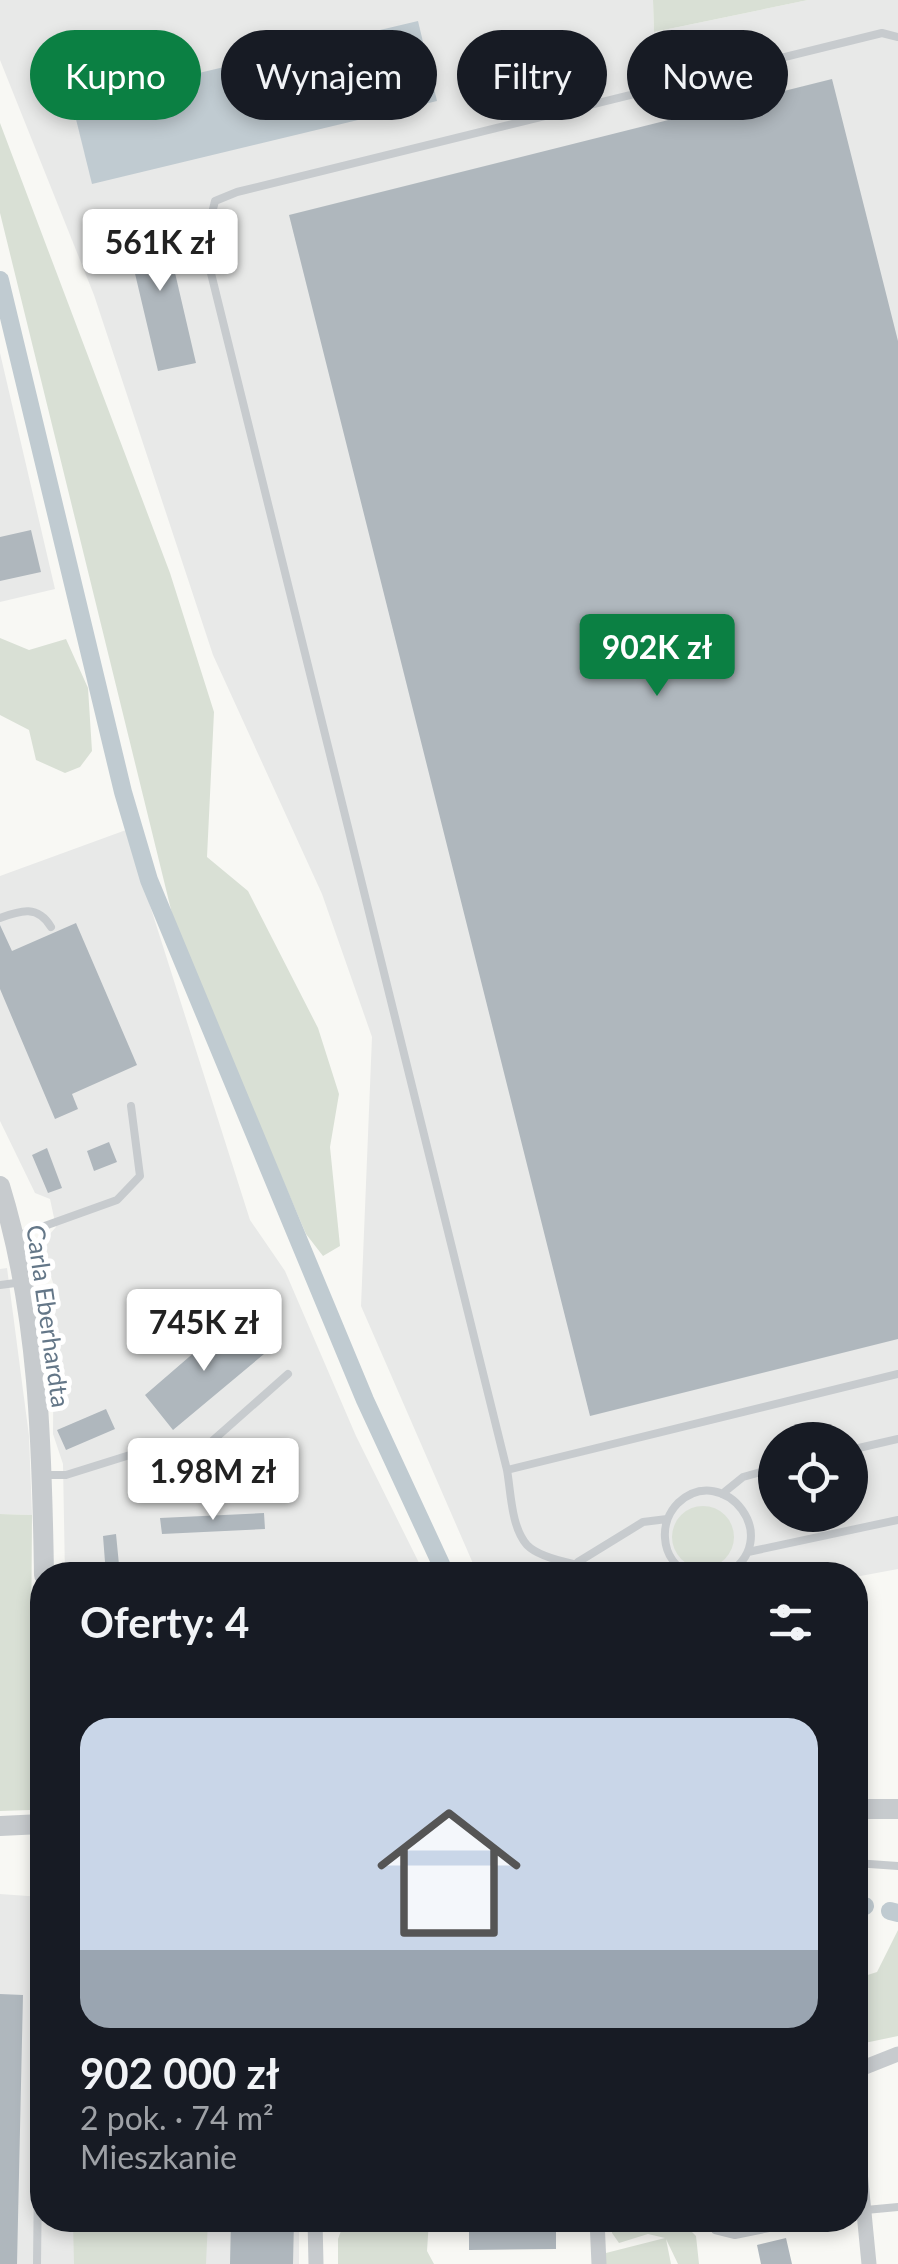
<!DOCTYPE html>
<html lang="pl">
<head>
<meta charset="utf-8">
<style>
  body { margin:0; font-family:Lato,sans-serif; background:#242831; color:#f1f3f6; height:100vh; display:flex; flex-direction:column; font-size:38px; white-space:nowrap }
  * { box-sizing:border-box; margin:0 }
  p { font-size:32px; color:#9ea1a6 }
  .icon { flex:none; width:55px; height:55px; fill:none; stroke:currentColor; stroke-width:2; stroke-linecap:round; stroke-linejoin:round }
  .map { position:relative; flex:1; overflow:hidden }
  .panel { position:absolute; left:30px; top:1562px; width:838px; height:670px; display:flex; flex-direction:column; background:#171b24; border-radius:40px; box-shadow:0 5px 15px #0003 }
  .panel>* { flex:none }
  .banner { position:absolute; left:30px; top:30px; width:840px; height:90px; display:flex; gap:20px }
  .buttons { position:absolute; left:758px; top:1422px; display:grid; gap:20px }
  .buttons a { display:grid; place-items:center; width:110px; height:110px; border-radius:50%; background:#171b24; box-shadow:0 5px 15px #0003; font-size:50px }
  .price { position:absolute; translate:-50% -85px; padding:0 22px; border-radius:10px; background:#fff; color:#222; font-size:32px; line-height:65px; filter:drop-shadow(0 2px 5px #0008) }
  .price::after { content:''; position:absolute; left:50%; top:60px; width:30px; height:22px; margin-left:-15px; background:inherit; clip-path:polygon(0 0,100% 0,50% 100%) }
  .price.selected { background:#0b8043; color:#fff }
  ul { padding:0; list-style:none }
  li { display:grid; align-content:center; gap:20px; height:530px; padding:0 50px }
  li span { display:grid; place-items:center; height:310px; border-radius:30px; color:#555 }
  li>.icon { margin-inline-start:auto }
  span .icon { width:180px; height:180px; fill:#fffc; stroke-width:1 }
  li b { font-size:42px }
  h2 { display:flex; justify-content:space-between; align-items:center; height:120px; padding:0 50px; font-size:42px }
  .tag { padding:0 35px; border-radius:45px; background:#171b24; box-shadow:0 5px 15px #0003; font-size:35px; line-height:90px }
  .tag.selected { background:#0b8043; color:#fff }
  .map>svg:first-child { display:block }
  .built { fill:#e8e9e8; fill-rule:evenodd }
  .green { fill:#d9e0d5 }
  .water { fill:#c0cbd1 }
  .lines { fill:none; stroke-linecap:round; stroke-linejoin:round }
  .canal { stroke:#c0cbd1; stroke-width:18 }
  .building { fill:#afb7bd }
  .service { stroke:#c7cbce; stroke-width:8 }
  .minor { stroke:#c7cbce; stroke-width:15 }
  .tertiary { stroke:#c7cbce; stroke-width:20 }
  .labels { text-anchor:middle; dominant-baseline:central; stroke-width:10; stroke-linejoin:round; paint-order:stroke }
  .street-label { font-size:25px; fill:#647788; stroke:#fff }
</style>
</head>
<body>
<div class="map">
<svg width="898" height="2264" viewBox="0 0 898 2264">
  <rect width="100%" height="100%" fill="#f8f8f4"/>
  <path class="built" d="M 0,0 L 653,0 L 654,32 L 808,0 L 898,0 L 898,1569 L 855,1577 L 478,1575 L 361,1306 L 372,1037 L 322,894 L 213,655 L 94,295 L 0,60 ZM 775,1440 L 850,1440 L 850,1515 L 775,1515 Z
    M 0,353 L 55,589 L 0,602 Z
    M 126,830 L 250,1220 L 285,1271 L 356,1436 L 425,1575 L 65,1575 L 63,1464 L 53,1434 L 54,1286 L 41,1244 L 56,1227 L 50,1199 L 35,1193 L 0,1121 L 0,876 Z
    M 7,1268 L 29,1436 L 32,1515 L 0,1514 L 0,1269 Z
    M 0,1894 L 42,1897 L 42,2220 L 299,2220 L 299,2264 L 0,2264 Z"/>
  <path class="green" d="M 653,0 L 808,0 L 654,32 Z
    M 0,123 L 170,573 L 214,712 L 207,857 L 248,891 L 318,1028 L 339,1094 L 330,1147 L 340,1246 L 323,1256 L 306,1234 L 177,934 L 0,213 Z
    M 0,638 L 29,650 L 66,639 L 88,688 L 92,751 L 80,767 L 65,773 L 36,760 L 29,730 L 0,715 Z
    M672 1537a31 31 0 1 1 62 0a31 31 0 1 1-62 0Z
    M 0,1514 L 32,1515 L 30,1810 L 0,1811 Z
    M 898,1930 L 898,2036 L 855,2045 L 855,1979 L 877,1972 Z
    M 73,2220 L 208,2220 L 206,2264 L 74,2264 Z
    M 345,2220 L 429,2220 L 427,2251 L 434,2264 L 338,2264 L 338,2239 Z
    M 612,2220 L 680,2220 L 696,2236 L 699,2264 L 678,2264 L 666,2239 L 671,2264 L 606,2264 L 602,2254 L 665,2238 L 648,2234 L 619,2243 L 612,2233 Z"/>
  <path class="water" d="M 418,21 L 437,101 L 92,184 L 72,103 Z"/>
  <g class="lines">
    <path class="canal" d="M 0,280 L 123,792 L 149,880 L 365,1400 L 446,1575
      M 855,1904 L 865,1906
      M 890,1911 L 898,1913"/>
  </g>
  <path class="building" d="M 832,79 L 898,341 L 898,1339 L 590,1416 L 289,215 Z
    M 162,217 L 196,363 L 158,371 L 124,227 Z
    M 31,530 L 41,572 L 0,581 L 0,537 Z
    M 76,923 L 137,1065 L 72,1094 L 78,1109 L 55,1119 L 0,989 L 0,925 L 12,951 Z
    M 109,1142 L 117,1162 L 94,1171 L 87,1151 Z
    M 47,1148 L 62,1188 L 48,1193 L 32,1155 Z
    M 233,1319 L 264,1354 L 173,1430 L 145,1395 Z
    M 106,1409 L 115,1429 L 66,1450 L 57,1430 Z
    M 264,1513 L 265,1529 L 162,1534 L 160,1518 Z
    M 116,1534 L 120,1575 L 106,1575 L 103,1536 Z
    M 0,1994 L 23,1995 L 17,2264 L 0,2264 Z
    M 231,2220 L 294,2220 L 293,2264 L 230,2264 Z
    M 531,2220 L 556,2220 L 556,2249 L 469,2250 L 469,2232 L 531,2231 Z
    M 786,2238 L 792,2264 L 761,2264 L 757,2245 Z"/>
  <g class="lines">
    <path class="service" d="M 898,37 L 882,33 L 237,192 L 215,201 L 204,245 L 507,1470 L 898,1374
      M 0,918 C 21,910 38,905 51,927
      M 14,1237 L 117,1200 L 140,1176 L 131,1106
      M 0,1285 L 23,1282
      M 850,1450 L 898,1439
      M 507,1470 C 511,1492 511,1527 527,1545 C 546,1565 619,1571 647,1575
      M 42,1475 L 66,1475 L 133,1454 L 185,1465 L 288,1374
      M 722,1494 L 743,1477 L 775,1468
      M 748,1552 L 898,1520
      M 578,1562 L 643,1522 L 667,1519
      M 371,1575 L 412,1575
      M 664,1575 L 683,1571
      M 691,1575 C 676,1568 666,1555 665,1538 C 664,1525 669,1512 678,1503 C 724,1460 787,1540 725,1575
      M 855,1863 L 898,1866
      M 855,2211 L 898,2207
      M 711,2220 L 715,2230 L 735,2235 L 809,2220
      M 37,2264 L 42,1830"/>
    <path class="minor" d="M 855,2071 L 898,2054
      M 855,2120 L 869,2264
      M 315,2220 L 316,2264
      M 597,2220 L 599,2264"/>
    <path class="tertiary" d="M 0,1186 C 39,1312 42,1445 44,1575
      M 855,1809 L 898,1809
      M 0,1826 L 42,1824"/>
  </g>
  <g class="labels">
    <g class="street-label">
      <text transform="translate(49 1316) rotate(82)">Carla Eberhardta</text>
    </g>
  </g>
</svg>
<div class="buttons">
<a><svg class="icon" aria-label="locate" viewBox="0 0 24 24"><circle cx="12" cy="12" r="6"/><path d="M12 2v4M12 18v4M2 12h4M18 12h4"/></svg></a>
</div>
<b class="price" style="left:160px;top:294px">561K zł</b>
<b class="price selected" style="left:657px;top:699px">902K zł</b>
<b class="price" style="left:204px;top:1374px">745K zł</b>
<b class="price" style="left:213px;top:1523px">1.98M zł</b>
<div class="banner">
<a class="tag selected">Kupno</a>
<a class="tag">Wynajem</a>
<a class="tag">Filtry</a>
<a class="tag">Nowe</a>
</div>
<section class="panel">
<h2>Oferty: 4<svg class="icon" aria-label="filters" viewBox="0 0 24 24"><path d="M4 7h16M4 17h16"/><circle cx="9" cy="7" r="2"/><circle cx="15" cy="17" r="2"/></svg></h2>
<ul>
<li><span style="background:linear-gradient(#c9d6e8 75%,#9aa5b1 0)"><svg class="icon" aria-label="home" viewBox="0 0 24 24"><path d="M3 11l9-7 9 7M6 9v11h12V9"/></svg></span><div><b>902 000 zł</b><p>2 pok. · 74 m²</p><p>Mieszkanie</p></div></li>
</ul>
</section>
</div>
</body>
</html>
